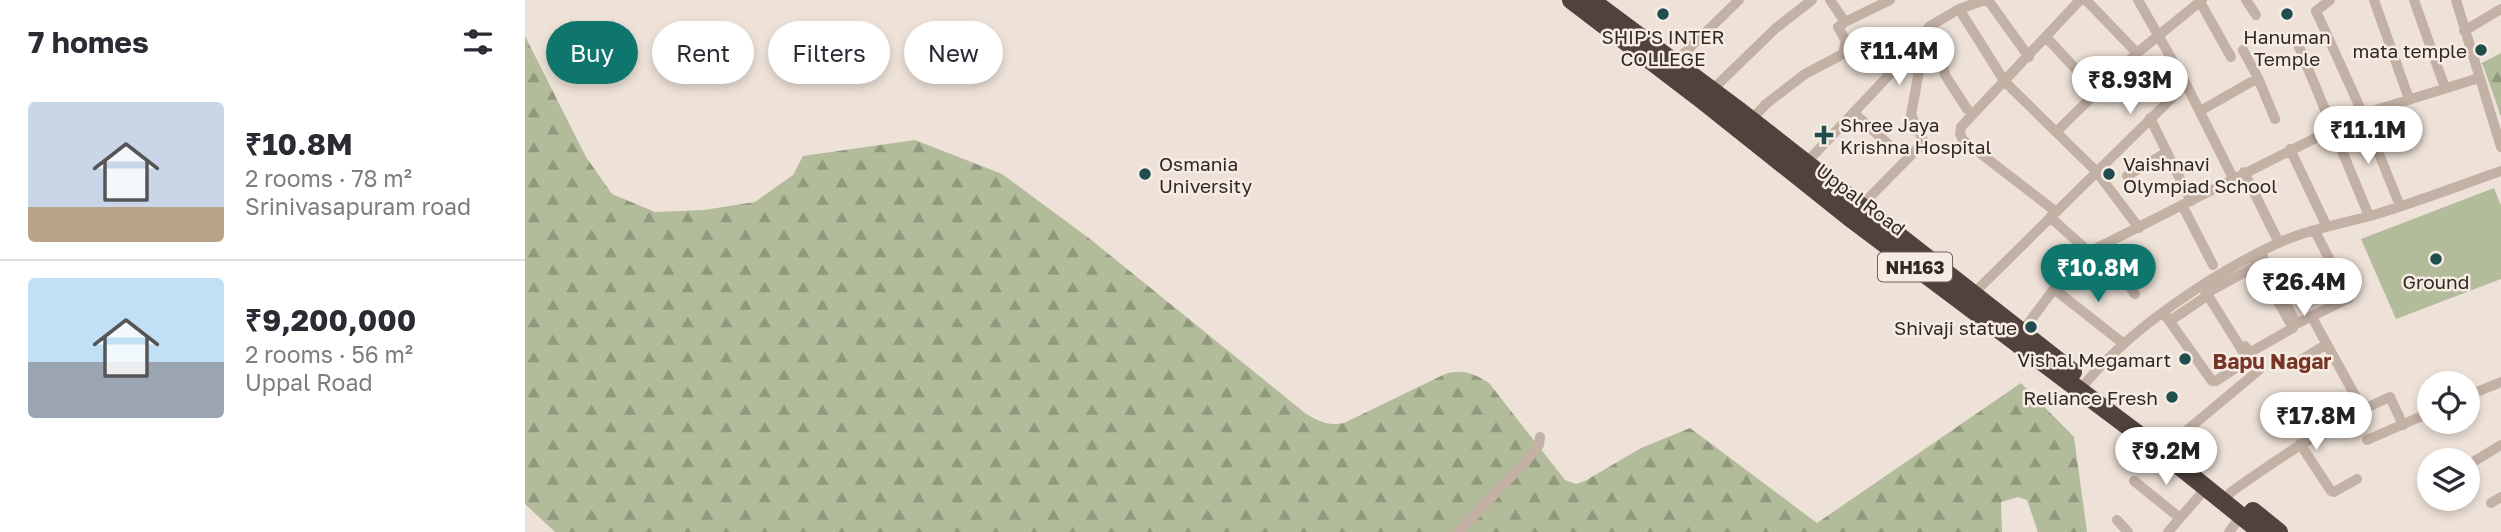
<!DOCTYPE html>
<html lang="en">
<head>
<meta charset="utf-8">
<style>
  body { margin:0; font-family:"Golos Text",sans-serif; background:#f7f7f7; color:#2b2b33; height:100vh; display:flex; flex-direction:column; font-size:26px; white-space:nowrap }
  * { box-sizing:border-box; margin:0 }
  p { font-size:23px; color:#7c7c81 }
  .icon { flex:none; width:38px; height:38px; fill:none; stroke:currentColor; stroke-width:2; stroke-linecap:round; stroke-linejoin:round }
  .map { position:relative; flex:1; overflow:hidden }
  .side { display:flex; flex-direction:column; background:#fff; width:525px }
  .side>* { flex:none }
  .guide { position:absolute; left:21px; top:21px; width:665px; height:63px; display:flex; gap:14px }
  .controls { position:absolute; left:1892px; top:371px; display:grid; gap:14px }
  .controls a { display:grid; place-items:center; width:63px; height:63px; border-radius:50%; background:#fff; box-shadow:0 4px 10px #0003; font-size:35px }
  .price { position:absolute; translate:-50% -60px; padding:0 16px; border-radius:24px; background:#fff; color:#222; font-size:23px; line-height:46px; filter:drop-shadow(0 2px 4px #0008) }
  .price::after { content:''; position:absolute; left:50%; top:42px; width:21px; height:16px; margin-left:-10px; background:inherit; clip-path:polygon(0 0,100% 0,50% 100%) }
  .price.selected { background:#0f766e; color:#fff }
  ul { padding:0; list-style:none }
  li { display:flex; align-items:center; gap:21px; height:175px; padding:0 28px }
  li+li { border-top:2px solid #e1e1e2 }
  li span { display:grid; place-items:center; flex:none; width:196px; height:140px; border-radius:7px; color:#555 }
  li>.icon { margin-inline-start:auto }
  span .icon { width:84px; height:84px; fill:#fffc; stroke-width:1 }
  li b { font-size:30px }
  h2 { display:flex; justify-content:space-between; align-items:center; height:84px; padding:0 28px; font-size:30px }
  .tag { padding:0 24px; border-radius:32px; background:#fff; box-shadow:0 4px 10px #0003; font-size:24px; line-height:63px }
  .tag.selected { background:#0f766e; color:#fff }
  main { display:flex; flex:1; min-height:0 }
  .map>svg:first-child { display:block }
  .forest { fill:url(#forest-firs) }
  .garden { fill:#b2bb9a }
  .lines { fill:none; stroke-linecap:round; stroke-linejoin:round }
  .street { stroke:#c4b1a5; stroke-width:10 }
  .highway { stroke:#51423d; stroke-width:18 }
  .poi-dot { fill:#204e4e; stroke:#f6ece3; stroke-width:2.5 }
  .labels { text-anchor:middle; dominant-baseline:central; stroke-width:5; stroke-linejoin:round; paint-order:stroke }
  .shield { fill:#f6ece3; stroke:#6c635f; stroke-width:2 }
  .shield-label { font-size:18px; font-weight:bold; fill:#312826 }
  .poi-label { font-size:19px; fill:#312826; stroke:#f6ece3; text-anchor:end }
  .street-label { font-size:19px; fill:#312826; stroke:#f6ece3 }
  .neighbourhood-label { font-size:21px; font-weight:bold; fill:#783427; stroke:#f6ece3 }
</style>
</head>
<body>
<main>
<section class="side">
<h2>7 homes<svg class="icon" aria-label="filters" viewBox="0 0 24 24"><path d="M4 7h16M4 17h16"/><circle cx="9" cy="7" r="2"/><circle cx="15" cy="17" r="2"/></svg></h2>
<ul>
<li><span style="background:linear-gradient(#c9d6e8 75%,#b9a48a 0)"><svg class="icon" aria-label="home" viewBox="0 0 24 24"><path d="M3 11l9-7 9 7M6 9v11h12V9"/></svg></span><div><b>₹10.8M</b><p>2 rooms · 78 m²</p><p>Srinivasapuram road</p></div></li>
<li><span style="background:linear-gradient(#bfe0f5 60%,#9aa5b1 0)"><svg class="icon" aria-label="home" viewBox="0 0 24 24"><path d="M3 11l9-7 9 7M6 9v11h12V9"/></svg></span><div><b>₹9,200,000</b><p>2 rooms · 56 m²</p><p>Uppal Road</p></div></li>
</ul>
</section>
<div class="map">
<svg width="1976" height="532" viewBox="0 0 1976 532">
  <defs>
    <pattern id="forest-firs" width="22" height="20" patternUnits="userSpaceOnUse" patternTransform="scale(1.75)"><rect width="22" height="20" fill="#b2bb9a"/><path d="M5 1l3.5 6h-7zM16 11l3.5 6h-7z" fill="#91987d"/></pattern>
  </defs>
  <rect width="100%" height="100%" fill="#eee2d8"/>
  <path class="forest" d="M 0,36 L 61,157 L 87,194 L 130,212 L 179,210 L 230,202 L 268,175 L 278,156 L 390,140 L 477,174 L 565,239 L 780,413 C 794,422 803,426 819,423 L 920,374 C 938,369 948,373 964,383 L 1040,480 L 1051,484 L 1060,481 L 1116,448 L 1165,428 L 1292,523 L 1496,383 L 1549,437 L 1562,532 L 1513,532 L 1502,500 L 1493,497 L 1476,502 L 1477,532 L 30,532 L 0,504 Z
    M 1976,53 L 1976,116 L 1957,63 Z"/>
  <path class="garden" d="M 1969,188 L 1976,206 L 1976,279 L 1871,319 L 1836,239 Z"/>
  <g class="lines">
    <path class="street" d="M 1305,0 L 1320,22 L 1365,0
      M 1463,0 L 1504,57
      M 1561,0 L 1612,53
      M 1613,0 L 1661,84 L 1708,178
      M 1674,0 L 1706,57
      M 1721,0 L 1731,15
      M 1805,0 L 1791,11 L 1838,114 L 1875,206
      M 1849,0 L 1884,99
      M 1889,0 L 1920,88
      M 1931,0 L 1976,147
      M 1434,9 L 1480,82 L 1571,171 L 1614,228
      M 1405,26 L 1414,43 L 1420,75 L 1442,109
      M 1939,31 L 1976,9
      M 1521,37 L 1572,92
      M 1772,42 L 1844,216
      M 1718,50 L 1733,78
      M 1344,53 L 1365,74
      M 1147,65 L 1214,0
      M 1187,90 L 1251,28 L 1287,0
      M 1675,111 L 1733,78 L 1750,119
      M 1329,113 L 1364,145
      M 1625,118 L 1666,201
      M 1226,120 L 1241,104 L 1280,74 L 1318,54 L 1321,41 L 1313,27 L 1320,22
      M 1531,132 L 1612,53 L 1677,0
      M 1765,149 L 1802,227
      M 1281,163 L 1365,74 L 1405,26 L 1434,9 L 1460,0
      M 1719,172 L 1754,243
      M 1602,176 L 1642,152
      M 1657,205 L 1688,265
      M 1335,207 L 1399,142 L 1386,115 L 1397,54 L 1397,34
      M 1530,211 L 1438,140 L 1435,134 L 1436,127 L 1555,0
      M 1525,217 L 1564,252
      M 1575,246 L 1610,294
      M 1736,253 L 1771,324 L 1824,298 L 1790,231
      M 1529,289 L 1599,344
      M 1685,291 L 1733,265
      M 1448,294 L 1661,84
      M 1638,312 L 1687,381 L 1691,381 L 1721,361 L 1722,358 L 1677,286
      M 1645,321 L 1683,295
      M 1789,321 L 1837,408
      M 1496,333 L 1529,289 L 1564,252 L 1838,114 L 1954,78
      M 1720,346 L 1724,353 L 1768,328 L 1728,257
      M 1766,366 L 1802,344
      M 1554,391 C 1602,330 1684,276 1753,243 C 1782,230 1815,224 1845,216 C 1889,203 1933,186 1976,171
      M 1942,396 L 1976,382
      M 1842,440 L 1904,413
      M 1775,444 L 1806,491 L 1809,492 L 1832,479
      M 1643,446 L 1734,370
      M 1943,465 L 1976,445
      M 1609,481 L 1655,518
      M 1698,501 L 1706,492 C 1757,456 1807,422 1865,397 L 1878,425
      M 1966,503 L 1976,497
      M 1592,520 L 1603,532
      M 934,532 L 1010,451 L 1014,445 L 1015,437
      M 1643,532 L 1681,488
      M 1704,532 L 1716,516"/>
    <path class="highway" d="M 1046,0 L 1177,100 L 1325,218 L 1633,449 L 1736,532
      M 1066,0 L 1216,112 L 1548,372
      M 1728,511 L 1754,532"/>
  </g>
  <g class="poi-dot">
    <circle cx="1138" cy="14" r="7"/>
    <circle cx="1762" cy="14" r="7"/>
    <circle cx="1956" cy="50" r="7"/>
    <path d="M1295.5 124.5h7v7h7v7h-7v7h-7v-7h-7v-7h7z"/>
    <circle cx="620" cy="174" r="7"/>
    <circle cx="1584" cy="174" r="7"/>
    <circle cx="1911" cy="259" r="7"/>
    <circle cx="1506" cy="327" r="7"/>
    <circle cx="1660" cy="359" r="7"/>
    <circle cx="1647" cy="397" r="7"/>
  </g>
  <g class="labels">
    <rect class="shield" x="1353" y="252.5" width="74" height="29" rx="5"/>
    <g class="shield-label">
      <text x="1390" y="267">NH163</text>
    </g>
    <g class="poi-label">
      <text x="1138" y="36" text-anchor="middle">SHIP'S INTER<tspan x="1138" dy="22">COLLEGE</tspan></text>
      <text x="1762" y="36" text-anchor="middle">Hanuman<tspan x="1762" dy="22">Temple</tspan></text>
      <text x="1942" y="50">mata temple</text>
      <text x="1315" y="124" text-anchor="start">Shree Jaya<tspan x="1315" dy="22">Krishna Hospital</tspan></text>
      <text x="634" y="163" text-anchor="start">Osmania<tspan x="634" dy="22">University</tspan></text>
      <text x="1598" y="163" text-anchor="start">Vaishnavi<tspan x="1598" dy="22">Olympiad School</tspan></text>
      <text x="1911" y="281" text-anchor="middle">Ground</text>
      <text x="1492" y="327">Shivaji statue</text>
      <text x="1646" y="359">Vishal Megamart</text>
      <text x="1633" y="397">Reliance Fresh</text>
    </g>
    <g class="street-label">
      <text transform="translate(1336 199) rotate(37)">Uppal Road</text>
    </g>
    <g class="neighbourhood-label">
      <text x="1747" y="361">Bapu Nagar</text>
    </g>
  </g>
</svg>
<div class="controls">
<a><svg class="icon" aria-label="locate" viewBox="0 0 24 24"><circle cx="12" cy="12" r="6"/><path d="M12 2v4M12 18v4M2 12h4M18 12h4"/></svg></a>
<a><svg class="icon" aria-label="layers" viewBox="0 0 24 24"><path d="M12 4l9 5-9 5-9-5zM3 14l9 5 9-5"/></svg></a>
</div>
<b class="price" style="left:1374px;top:87px">₹11.4M</b>
<b class="price" style="left:1605px;top:116px">₹8.93M</b>
<b class="price" style="left:1843px;top:166px">₹11.1M</b>
<b class="price selected" style="left:1573px;top:304px">₹10.8M</b>
<b class="price" style="left:1779px;top:318px">₹26.4M</b>
<b class="price" style="left:1791px;top:452px">₹17.8M</b>
<b class="price" style="left:1641px;top:487px">₹9.2M</b>
<div class="guide">
<a class="tag selected">Buy</a>
<a class="tag">Rent</a>
<a class="tag">Filters</a>
<a class="tag">New</a>
</div>
</div>
</main>
</body>
</html>
